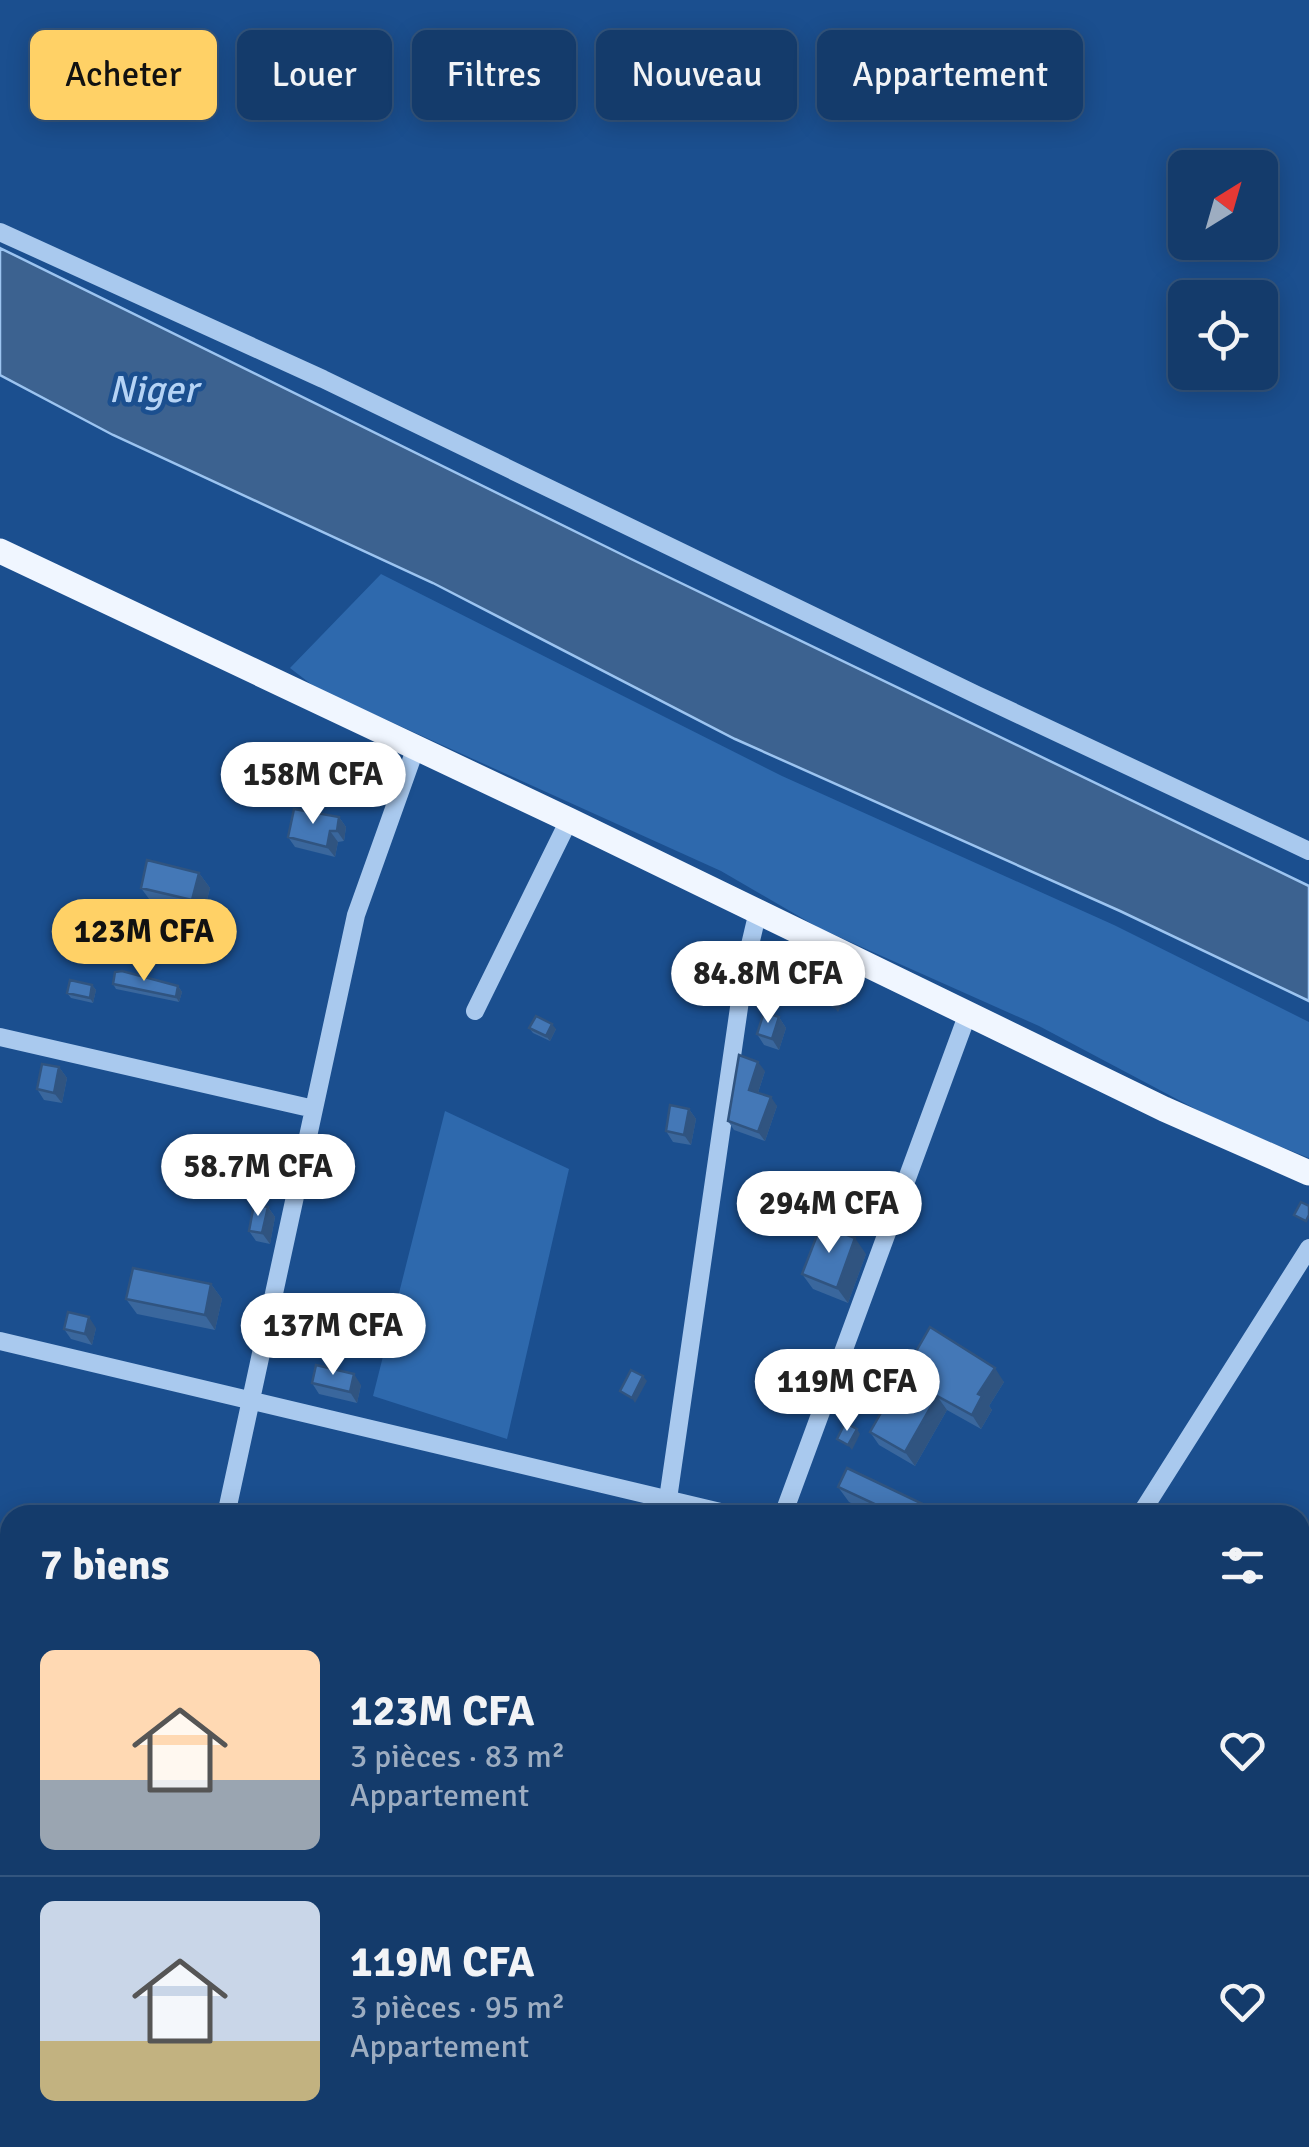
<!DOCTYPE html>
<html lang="fr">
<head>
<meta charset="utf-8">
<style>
  body { margin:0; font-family:Signika,sans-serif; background:#1d4271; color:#f1f3f6; height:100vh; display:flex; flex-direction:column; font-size:38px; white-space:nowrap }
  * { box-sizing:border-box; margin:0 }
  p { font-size:32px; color:#9dadc1 }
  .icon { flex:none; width:55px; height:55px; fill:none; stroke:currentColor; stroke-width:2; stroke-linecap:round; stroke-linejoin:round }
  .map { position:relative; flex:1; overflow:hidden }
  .panel { position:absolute; left:0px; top:1505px; width:1310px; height:642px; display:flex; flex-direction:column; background:#143b6b; border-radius:30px 30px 0 0; box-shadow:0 5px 25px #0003,0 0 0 2px #33557e }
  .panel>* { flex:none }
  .banner { position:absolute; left:30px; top:30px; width:1250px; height:90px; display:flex; gap:20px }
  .needle { width:65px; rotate:37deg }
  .tools { position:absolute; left:1168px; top:150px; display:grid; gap:20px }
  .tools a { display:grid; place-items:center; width:110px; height:110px; border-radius:15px; background:#143b6b; box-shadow:0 5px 25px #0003,0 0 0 2px #33557e; font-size:50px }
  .price { position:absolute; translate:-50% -85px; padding:0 22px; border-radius:35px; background:#fff; color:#222; font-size:32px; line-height:65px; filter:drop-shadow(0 2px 5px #0008) }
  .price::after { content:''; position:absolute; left:50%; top:60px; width:30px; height:22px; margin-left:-15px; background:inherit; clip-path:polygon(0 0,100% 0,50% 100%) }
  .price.current { background:#ffd166; color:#111 }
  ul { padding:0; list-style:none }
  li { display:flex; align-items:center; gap:30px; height:250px; padding:0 40px }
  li+li { border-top:2px solid #33557e }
  li span { display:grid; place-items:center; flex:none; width:280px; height:200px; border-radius:15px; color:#555 }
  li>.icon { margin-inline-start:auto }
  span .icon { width:120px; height:120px; fill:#fffc; stroke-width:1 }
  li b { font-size:42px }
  h2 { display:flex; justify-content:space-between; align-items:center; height:120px; padding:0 40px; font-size:42px }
  .chip { padding:0 35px; border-radius:15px; background:#143b6b; box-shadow:0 5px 25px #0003,0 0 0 2px #33557e; font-size:35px; line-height:90px }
  .chip.current { background:#ffd166; color:#111 }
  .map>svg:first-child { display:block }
  .green { fill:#2e69ad }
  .water { fill:#3c6290; stroke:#9cc4f0; stroke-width:2.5 }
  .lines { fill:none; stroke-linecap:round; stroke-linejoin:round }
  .minor { stroke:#a9c9ee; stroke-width:18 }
  .major { stroke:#f0f6ff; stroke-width:25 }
  .wall { fill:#3a679d }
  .shaded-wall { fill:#305480 }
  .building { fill:#4478b7; stroke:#305480; stroke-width:2.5 }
  .labels { text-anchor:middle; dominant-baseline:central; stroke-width:9; stroke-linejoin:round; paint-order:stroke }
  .water-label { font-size:38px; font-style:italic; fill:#b5d3f5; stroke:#1b4f8f }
</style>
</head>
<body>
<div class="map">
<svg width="1309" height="2147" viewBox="0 0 1309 2147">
  <rect width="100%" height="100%" fill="#1b4f8f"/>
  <path class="green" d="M 381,574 L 782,776 L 1114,925 L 1309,1022 L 1309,1158 L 1220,1122 L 1039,1026 L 819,928 L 721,871 L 316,688 L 290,668 Z
    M 445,1111 L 569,1169 L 507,1439 L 373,1396 Z"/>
  <path class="water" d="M 0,248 L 629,558 L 1309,886 L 1309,1001 L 1120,911 L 735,739 L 433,583 L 113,435 L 0,375 Z"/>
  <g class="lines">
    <path class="minor" d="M 0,232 L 323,379 L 977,695 L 1309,851
      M 475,1011 L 569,820
      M 0,1037 L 314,1109
      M 0,1341 L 733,1515
      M 668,1499 L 745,966 L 758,911
      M 226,1515 L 356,915 L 416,747
      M 783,1515 L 968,1013
      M 1140,1515 L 1309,1248
      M 1300,1555 L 1309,1539
      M 1300,1701 L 1309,1705
      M 1300,1823 L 1309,1805
      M 1301,2027 L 1309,2008
      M 88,2147 L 90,2138
      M 503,2147 L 507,2138
      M 824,2147 L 829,2138
      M 1149,2147 L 1154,2138"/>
    <path class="major" d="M 0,551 L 569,820 L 1164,1109 L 1309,1173"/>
  </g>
  <path class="wall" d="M 339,817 L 346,827 L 344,841 L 338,842 L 335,857 L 295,847 L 288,837 Z
    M 199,873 L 210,888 L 203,916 L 152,903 L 141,888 Z
    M 757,968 L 804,974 L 811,984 L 803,1000 L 764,979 Z
    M 113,984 L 178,986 L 182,992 L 179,1002 L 116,989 Z
    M 92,985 L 96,990 L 93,1003 L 71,998 L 67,993 Z
    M 779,1017 L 786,1028 L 779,1050 L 764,1045 L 757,1034 Z
    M 529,1028 L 556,1029 L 550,1041 L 533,1033 Z
    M 59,1067 L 67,1078 L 62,1103 L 44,1100 L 37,1089 Z
    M 765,1071 L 758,1093 L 777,1106 L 765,1141 L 734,1130 L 728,1121 Z
    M 689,1109 L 696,1119 L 691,1145 L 673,1142 L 666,1131 Z
    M 268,1207 L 275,1217 L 270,1244 L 256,1241 L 249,1231 Z
    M 866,1254 L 848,1303 L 813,1289 L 802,1274 Z
    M 211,1284 L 222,1299 L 215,1330 L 137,1314 L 126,1299 Z
    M 930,1327 L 1004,1382 L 989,1406 L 992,1410 L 981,1429 L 947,1410 L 915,1466 L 879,1445 L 870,1432 Z
    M 96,1328 L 92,1345 L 71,1339 L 64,1329 Z
    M 312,1383 L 361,1385 L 357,1403 L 319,1394 Z
    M 838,1487 L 933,1515 L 877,1515 L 849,1502 Z
    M 0,1759 L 10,1762 L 10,1789 L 0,1787 Z"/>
  <path class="shaded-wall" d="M 339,817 L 346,827 L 344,841 L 337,831 Z
    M 330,831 L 338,842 L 335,857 L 327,847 Z
    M 199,873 L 210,888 L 203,916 L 192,900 Z
    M 804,974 L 811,984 L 803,1000 L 796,990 Z
    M 92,985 L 96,990 L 93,1003 L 90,998 Z
    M 178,986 L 182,992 L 179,1002 L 176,997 Z
    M 843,993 L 846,998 L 838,1012 L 834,1007 Z
    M 779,1017 L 786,1028 L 779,1050 L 772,1039 Z
    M 552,1024 L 556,1029 L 550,1041 L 546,1036 Z
    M 758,1062 L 765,1071 L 756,1099 L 749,1090 Z
    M 59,1067 L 67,1078 L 62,1103 L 54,1093 Z
    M 771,1097 L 777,1106 L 765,1141 L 758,1132 Z
    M 689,1109 L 696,1119 L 691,1145 L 684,1135 Z
    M 268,1207 L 275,1217 L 270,1244 L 262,1233 Z
    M 855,1238 L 866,1254 L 848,1303 L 837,1288 Z
    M 211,1284 L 222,1299 L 215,1330 L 205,1315 Z
    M 89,1317 L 96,1328 L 92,1345 L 85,1334 Z
    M 995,1368 L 1004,1382 L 989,1406 L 992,1410 L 981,1429 L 972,1415 L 978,1394 Z
    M 354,1374 L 361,1385 L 357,1403 L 350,1392 Z
    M 643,1376 L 647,1381 L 635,1403 L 632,1398 Z
    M 937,1396 L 947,1410 L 915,1466 L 905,1452 Z
    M 857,1429 L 860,1434 L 852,1450 L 848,1445 Z
    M 927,1506 L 933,1515 L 922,1515 Z"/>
  <path class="building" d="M 294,809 L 339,817 L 337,831 L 330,831 L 327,847 L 288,837 Z
    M 147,860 L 199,873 L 192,900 L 141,888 Z
    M 765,953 L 804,974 L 796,990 L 757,968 Z
    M 122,971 L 178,986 L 176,997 L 113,984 L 115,972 Z
    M 70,980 L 92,985 L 90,998 L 67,993 Z
    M 829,985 L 843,993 L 834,1007 L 820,999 Z
    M 764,1012 L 779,1017 L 772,1039 L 757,1034 Z
    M 536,1016 L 552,1024 L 546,1036 L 529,1028 Z
    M 739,1055 L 758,1062 L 749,1090 L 771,1097 L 758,1132 L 728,1121 Z
    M 42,1064 L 59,1067 L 54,1093 L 37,1089 Z
    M 670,1105 L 689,1109 L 684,1135 L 666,1131 Z
    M 1301,1202 L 1309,1206 L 1309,1215 L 1306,1221 L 1294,1215 Z
    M 254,1204 L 268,1207 L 262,1233 L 249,1231 Z
    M 821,1225 L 855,1238 L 837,1288 L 802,1274 Z
    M 133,1268 L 211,1284 L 205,1315 L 126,1299 Z
    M 68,1312 L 89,1317 L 85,1334 L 64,1329 Z
    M 930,1327 L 995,1368 L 978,1394 L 982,1396 L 972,1415 L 937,1396 L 905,1452 L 870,1432 Z
    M 316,1365 L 354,1374 L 350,1392 L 312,1383 Z
    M 631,1370 L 643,1376 L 632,1398 L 620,1391 Z
    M 845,1423 L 857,1429 L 848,1445 L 837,1439 Z
    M 847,1468 L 927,1506 L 922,1515 L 898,1515 L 838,1487 Z
    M 0,1759 L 10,1762 L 10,1781 L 0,1778 Z
    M 1300,2135 L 1309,2139 L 1309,2147 L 1282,2147 L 1286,2138 L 1300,2138 Z
    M 52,2141 L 66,2145 L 66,2147 L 51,2147 Z"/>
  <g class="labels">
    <g class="water-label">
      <text x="153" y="389">Niger</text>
    </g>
  </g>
</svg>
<div class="tools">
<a><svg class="needle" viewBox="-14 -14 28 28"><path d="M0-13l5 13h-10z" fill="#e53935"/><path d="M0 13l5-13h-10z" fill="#9dadc1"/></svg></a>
<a><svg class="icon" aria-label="locate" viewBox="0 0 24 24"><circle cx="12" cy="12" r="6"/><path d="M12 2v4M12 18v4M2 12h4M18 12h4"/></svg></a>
</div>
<b class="price" style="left:313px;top:827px">158M CFA</b>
<b class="price current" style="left:144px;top:984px">123M CFA</b>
<b class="price" style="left:768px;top:1026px">84.8M CFA</b>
<b class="price" style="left:258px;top:1219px">58.7M CFA</b>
<b class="price" style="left:829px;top:1256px">294M CFA</b>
<b class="price" style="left:333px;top:1378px">137M CFA</b>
<b class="price" style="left:847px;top:1434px">119M CFA</b>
<div class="banner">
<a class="chip current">Acheter</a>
<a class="chip">Louer</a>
<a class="chip">Filtres</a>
<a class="chip">Nouveau</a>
<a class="chip">Appartement</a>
</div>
<section class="panel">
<h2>7 biens<svg class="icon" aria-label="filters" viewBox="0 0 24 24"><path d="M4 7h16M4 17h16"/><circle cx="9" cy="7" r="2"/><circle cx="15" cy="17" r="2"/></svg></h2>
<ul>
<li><span style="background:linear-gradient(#ffd9b3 65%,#9aa5b1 0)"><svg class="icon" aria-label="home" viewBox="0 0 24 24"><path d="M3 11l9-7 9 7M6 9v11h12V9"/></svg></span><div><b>123M CFA</b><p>3 pièces · 83 m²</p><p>Appartement</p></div><svg class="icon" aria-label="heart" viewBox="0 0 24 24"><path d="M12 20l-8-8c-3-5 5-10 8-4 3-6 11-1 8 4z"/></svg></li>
<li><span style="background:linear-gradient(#c9d6e8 70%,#c2b280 0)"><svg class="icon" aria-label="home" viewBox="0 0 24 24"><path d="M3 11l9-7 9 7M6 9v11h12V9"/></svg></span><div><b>119M CFA</b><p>3 pièces · 95 m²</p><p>Appartement</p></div><svg class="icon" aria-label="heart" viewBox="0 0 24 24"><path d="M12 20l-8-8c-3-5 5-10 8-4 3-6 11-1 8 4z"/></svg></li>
</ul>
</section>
</div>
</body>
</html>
